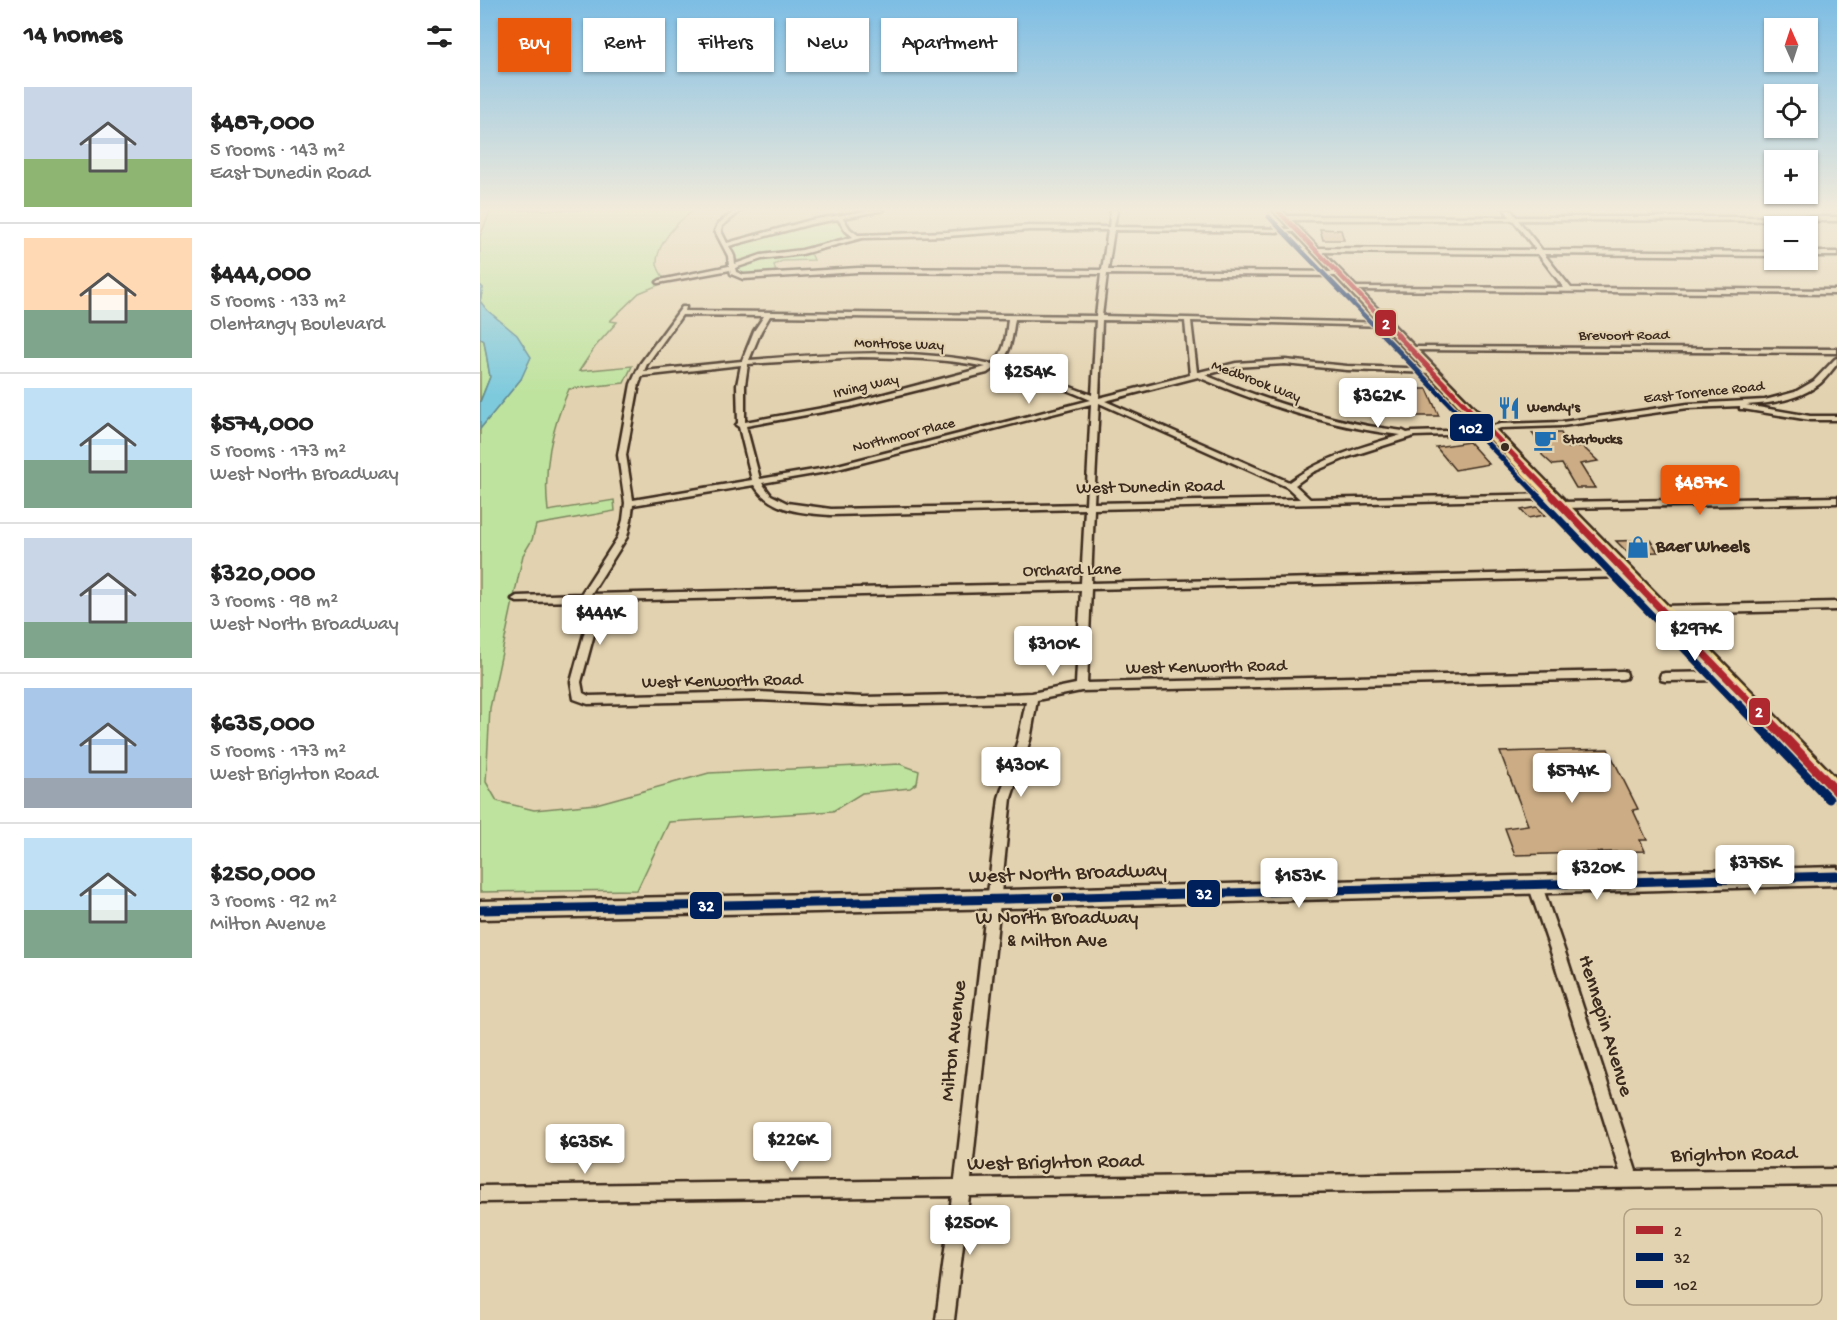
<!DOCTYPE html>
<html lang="en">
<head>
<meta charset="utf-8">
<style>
  body { margin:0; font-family:"Gochi Hand",sans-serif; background:#f2f2f2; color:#222; height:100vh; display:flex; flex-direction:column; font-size:22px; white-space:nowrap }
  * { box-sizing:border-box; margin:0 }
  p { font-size:20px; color:#767676 }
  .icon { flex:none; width:33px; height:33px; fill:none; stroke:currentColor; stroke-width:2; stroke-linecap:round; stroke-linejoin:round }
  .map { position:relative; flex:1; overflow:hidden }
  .side { display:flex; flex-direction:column; background:#fff; width:480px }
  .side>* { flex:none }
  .banner { position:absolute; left:18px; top:18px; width:570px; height:54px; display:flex; gap:12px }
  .needle { width:39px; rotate:357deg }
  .controls { position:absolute; left:1284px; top:18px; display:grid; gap:12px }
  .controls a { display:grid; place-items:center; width:54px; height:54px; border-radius:0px; background:#fff; box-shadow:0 2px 4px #0004; font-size:30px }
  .price { position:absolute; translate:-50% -51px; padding:0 14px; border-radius:6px; background:#fff; color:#222; font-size:20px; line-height:39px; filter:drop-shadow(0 2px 3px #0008) }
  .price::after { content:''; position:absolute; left:50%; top:36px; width:18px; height:14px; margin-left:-9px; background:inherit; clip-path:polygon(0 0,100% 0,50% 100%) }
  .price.active { background:#ea580c; color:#fff }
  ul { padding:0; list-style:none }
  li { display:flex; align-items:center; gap:18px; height:150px; padding:0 24px }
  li+li { border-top:2px solid #e0e0e0 }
  li span { display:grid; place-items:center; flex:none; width:168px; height:120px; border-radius:0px; color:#555 }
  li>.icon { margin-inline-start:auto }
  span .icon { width:72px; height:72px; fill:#fffc; stroke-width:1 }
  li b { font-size:26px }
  h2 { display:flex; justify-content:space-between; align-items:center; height:72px; padding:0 24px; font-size:26px }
  .tag { padding:0 21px; border-radius:0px; background:#fff; box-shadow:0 2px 4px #0004; font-size:21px; line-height:54px }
  .tag.active { background:#ea580c; color:#fff }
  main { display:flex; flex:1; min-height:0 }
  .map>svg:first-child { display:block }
  .green { fill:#bee39e; stroke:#7c865e; stroke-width:1.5 }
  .water { fill:#7ecadd; stroke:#638a91; stroke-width:1.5 }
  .building { fill:#cbac84; stroke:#3b2a1e; stroke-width:1.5 }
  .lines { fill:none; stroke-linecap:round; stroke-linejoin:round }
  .street-casing { stroke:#3b2a1e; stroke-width:5 }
  .secondary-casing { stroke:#3b2a1e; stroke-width:5 }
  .primary-casing { stroke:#3b2a1e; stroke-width:5 }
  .street { fill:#e3d2af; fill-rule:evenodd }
  .secondary { fill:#e3d2af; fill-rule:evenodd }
  .primary { fill:#fadf96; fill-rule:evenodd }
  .bus-1-far3-casing { stroke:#e3d2af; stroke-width:7 }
  .bus-1-far2-casing { stroke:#e3d2af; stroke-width:8 }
  .bus-1-far1-casing { stroke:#e3d2af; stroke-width:11 }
  .bus-1-casing { stroke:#e3d2af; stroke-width:14 }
  .bus-2-casing { stroke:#e3d2af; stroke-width:14 }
  .bus-3-far3-casing { stroke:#e3d2af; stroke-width:7 }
  .bus-3-far2-casing { stroke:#e3d2af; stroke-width:8 }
  .bus-3-far1-casing { stroke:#e3d2af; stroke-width:11 }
  .bus-3-casing { stroke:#e3d2af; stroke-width:14 }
  .bus-1-far3 { stroke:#af272f; stroke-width:4.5 }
  .bus-1-far2 { stroke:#af272f; stroke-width:5 }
  .bus-1-far1 { stroke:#af272f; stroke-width:7 }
  .bus-1 { stroke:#af272f; stroke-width:9 }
  .bus-2 { stroke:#00205b; stroke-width:9 }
  .bus-3-far3 { stroke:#00205b; stroke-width:4.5 }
  .bus-3-far2 { stroke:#00205b; stroke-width:5 }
  .bus-3-far1 { stroke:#00205b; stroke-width:7 }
  .bus-3 { stroke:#00205b; stroke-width:9 }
  .bus-dot { fill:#3b2a1e; stroke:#e3d2af; stroke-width:2 }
  .labels { text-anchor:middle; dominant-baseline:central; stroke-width:4.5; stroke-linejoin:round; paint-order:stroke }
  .far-street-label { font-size:15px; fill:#3b2a1e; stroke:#e3d2af }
  .far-poi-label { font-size:15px; font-weight:bold; fill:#3b2a1e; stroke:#e3d2af; text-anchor:start }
  .street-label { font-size:18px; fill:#3b2a1e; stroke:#e3d2af }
  .poi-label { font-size:18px; font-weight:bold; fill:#3b2a1e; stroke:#e3d2af; text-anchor:start }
  .near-bus-label { font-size:20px; fill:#3b2a1e; stroke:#e3d2af }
  .near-street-label { font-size:21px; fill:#3b2a1e; stroke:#e3d2af }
  .key { fill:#e3d2af; stroke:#b1a084; stroke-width:1.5 }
  .key-label { font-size:16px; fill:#3b2a1e }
  .line-badge { stroke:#e3d2af; stroke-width:2 }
  .badge-label { font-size:16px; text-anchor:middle; font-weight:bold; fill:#fff }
</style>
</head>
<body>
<main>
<section class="side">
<h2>14 homes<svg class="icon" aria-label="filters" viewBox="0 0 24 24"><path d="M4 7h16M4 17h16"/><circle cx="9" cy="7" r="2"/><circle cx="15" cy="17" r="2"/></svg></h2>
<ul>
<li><span style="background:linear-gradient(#c9d6e8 60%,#8fb573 0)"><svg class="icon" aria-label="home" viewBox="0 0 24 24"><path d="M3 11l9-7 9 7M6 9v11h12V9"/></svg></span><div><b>$487,000</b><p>5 rooms · 143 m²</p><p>East Dunedin Road</p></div></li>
<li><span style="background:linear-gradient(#ffd9b3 60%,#7fa58c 0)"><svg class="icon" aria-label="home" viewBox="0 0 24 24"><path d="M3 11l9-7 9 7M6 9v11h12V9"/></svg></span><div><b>$444,000</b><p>5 rooms · 133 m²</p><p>Olentangy Boulevard</p></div></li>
<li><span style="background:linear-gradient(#bfe0f5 60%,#7fa58c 0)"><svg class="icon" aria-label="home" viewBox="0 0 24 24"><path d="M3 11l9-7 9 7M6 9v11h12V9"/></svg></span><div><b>$574,000</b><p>5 rooms · 173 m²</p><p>West North Broadway</p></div></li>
<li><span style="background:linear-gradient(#c9d6e8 70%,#7fa58c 0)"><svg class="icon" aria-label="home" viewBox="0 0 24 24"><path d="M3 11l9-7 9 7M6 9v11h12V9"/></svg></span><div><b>$320,000</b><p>3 rooms · 98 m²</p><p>West North Broadway</p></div></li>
<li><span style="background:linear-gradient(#a9c7e8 75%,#9aa5b1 0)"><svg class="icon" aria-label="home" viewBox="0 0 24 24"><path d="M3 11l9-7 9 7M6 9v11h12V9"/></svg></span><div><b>$635,000</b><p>5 rooms · 173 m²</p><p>West Brighton Road</p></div></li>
<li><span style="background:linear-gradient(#bfe0f5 60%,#7fa58c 0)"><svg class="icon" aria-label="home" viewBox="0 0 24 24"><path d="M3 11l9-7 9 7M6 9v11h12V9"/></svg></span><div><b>$250,000</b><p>3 rooms · 92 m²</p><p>Milton Avenue</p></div></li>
</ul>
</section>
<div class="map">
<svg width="1357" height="1320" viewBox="0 0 1357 1320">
  <rect width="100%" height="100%" fill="#e3d2af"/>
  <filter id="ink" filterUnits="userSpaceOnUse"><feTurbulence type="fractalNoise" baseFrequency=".0167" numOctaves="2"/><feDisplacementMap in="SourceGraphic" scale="12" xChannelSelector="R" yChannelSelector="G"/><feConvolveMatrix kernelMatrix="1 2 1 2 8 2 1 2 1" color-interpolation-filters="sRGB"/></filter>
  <g filter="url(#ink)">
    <path class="green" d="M 11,210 L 215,210 C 199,219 176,244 177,264 C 178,270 183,277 186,282 L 159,293 L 130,321 L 137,322 L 115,347 L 99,371 L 152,366 L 144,383 L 89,389 C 71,430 63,467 68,511 L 134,500 L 135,511 L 56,525 L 52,540 L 43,555 L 10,708 L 6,782 L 17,801 L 54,810 L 116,804 L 229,773 L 420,764 L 439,771 L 437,783 L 430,788 L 382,793 L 353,811 L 189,822 L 157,890 L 0,892 L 0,429 L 41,379 L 0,301 L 3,288 L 0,285 L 0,236 Z
      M 357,219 L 373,237 L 326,250 L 266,261 L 256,260 L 251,247 L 304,231 Z
      M 330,251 L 334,260 L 302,261 L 294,265 L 296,273 C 283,274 265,280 255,268 L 281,258 Z
      M 0,338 L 4,341 L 10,377 L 0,402 Z"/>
    <path class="water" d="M 0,285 L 3,288 L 0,301 L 7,310 L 37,335 L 51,357 L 41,379 L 0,429 L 0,402 L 10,377 L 4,341 L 0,338 Z"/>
    <path class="building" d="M 840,229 L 861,230 L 864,240 L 843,240 Z
      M 917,389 L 947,389 L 959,416 L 937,416 L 930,397 L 921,397 Z
      M 1052,433 L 1081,433 L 1088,448 L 1102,446 L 1118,461 L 1100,464 L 1115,488 L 1096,488 L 1082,464 L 1073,465 L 1062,455 L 1061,446 Z
      M 989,442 L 1009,464 L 975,470 L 956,447 Z
      M 1057,507 L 1065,515 L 1048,518 L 1041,510 Z
      M 1170,540 L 1178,552 L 1148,553 L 1136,541 Z
      M 1128,749 L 1158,809 L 1153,810 L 1167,840 L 1160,840 L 1165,851 L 1035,855 L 1025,828 L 1048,825 L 1020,752 Z"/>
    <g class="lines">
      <g class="street-casing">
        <path id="street" d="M 256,210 L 262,210 L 242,226 L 241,231 L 247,243 L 331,220 L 393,210 L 404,210 L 363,218 L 370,229 L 378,235 L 467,232 L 549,226 L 629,227 L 631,210 L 637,210 L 634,227 L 819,229 L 817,232 L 634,230 L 628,270 L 859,272 L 862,274 L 859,276 L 627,274 L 622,316 L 909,323 L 909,325 L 907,326 L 711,321 L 717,372 L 719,372 L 756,363 L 805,360 L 867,366 L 956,369 L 956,373 L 953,373 L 867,370 L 805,364 L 756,367 L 725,375 C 789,402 854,423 923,431 L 927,433 L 933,432 L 999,430 L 1020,424 L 1082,422 L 1208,404 L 1285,400 L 1315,392 L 1334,381 L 1355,359 L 1357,358 L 1357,364 C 1351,371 1345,380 1338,385 C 1318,400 1290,404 1266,405 L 1330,416 L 1357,416 L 1357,420 L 1330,420 L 1263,409 L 1260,409 L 1260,406 L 1208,408 L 1082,426 L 1021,428 L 1000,434 L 934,436 L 868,457 L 833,472 L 815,485 L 830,499 L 1076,494 L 1077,496 L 1073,499 L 614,509 L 611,583 L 1147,571 L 1152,574 L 1147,577 L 611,589 L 607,683 L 1142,671 L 1146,672 L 1147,675 L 1146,678 L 1142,679 L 601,691 L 557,700 L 550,740 L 531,798 L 491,1179 L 1140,1171 L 1073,958 L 1048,884 L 1050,880 L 1055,878 L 1060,880 L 1087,958 L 1156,1171 L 1357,1169 L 1357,1185 L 489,1196 L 474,1320 L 456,1320 L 472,1196 L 0,1202 L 0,1186 L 475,1180 L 519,798 L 538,740 L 546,702 L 383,705 L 278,700 L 108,704 L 94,699 L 91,682 L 113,601 L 37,602 L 32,599 L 37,596 L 101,594 L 138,537 L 143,520 L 145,503 L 138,455 L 151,384 L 160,364 L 202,307 L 206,307 L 205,311 L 616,316 L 621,274 L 378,272 L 263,279 L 251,274 L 250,270 L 178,283 L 177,282 L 180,280 L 249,266 L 248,256 L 235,231 L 238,224 ZM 358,219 L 366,231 L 373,237 L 322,250 L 281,255 L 255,264 L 254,256 L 249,246 L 331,224 ZM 549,230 L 628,230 L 622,270 L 378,268 L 264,275 L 256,272 L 255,268 L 282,259 L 322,254 L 382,238 L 467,236 ZM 202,315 L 284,316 L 274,331 L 262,361 L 164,371 L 167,364 ZM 290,316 L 528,319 C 526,335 526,352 512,364 C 432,348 350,353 269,360 L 281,331 ZM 535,319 L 616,320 L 612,395 L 544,370 L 518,365 C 532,353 532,336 535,319 ZM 622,320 L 705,321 L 710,375 L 619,398 ZM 379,357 C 421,358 464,358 506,367 L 370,403 L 265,422 L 265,385 L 268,364 ZM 261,365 L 257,385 L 258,423 L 256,425 L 259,427 L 272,480 L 153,500 L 146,455 L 159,384 L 162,376 ZM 514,368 C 548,375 579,386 611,400 L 346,468 L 280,479 L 266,426 L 370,407 L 507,373 ZM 718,377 C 784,405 850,427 921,435 C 882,447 843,457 809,482 L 625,401 ZM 619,403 L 807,487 L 820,499 L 614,503 ZM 611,404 L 606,504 L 351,509 L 307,503 L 291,495 L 282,483 L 346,472 ZM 274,485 C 291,512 323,513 351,515 L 605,509 L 601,583 L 111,594 L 147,537 L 151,520 L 153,505 ZM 601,590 L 596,684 L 552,693 L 528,694 L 383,697 L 278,692 L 109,696 L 103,693 L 101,682 L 123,601 Z
          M 1025,210 L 1031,210 L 1036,217 L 1357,217 L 1357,221 L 1038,220 L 1062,250 L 1294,252 L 1294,256 L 1064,254 L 1091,288 L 1357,290 L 1357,294 L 873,290 L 871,289 L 871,287 L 1084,288 L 1058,254 L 836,252 L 833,250 L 836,248 L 1056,250 L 1033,220 L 805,220 L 802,218 L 805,216 L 1030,217 Z
          M 1328,252 L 1357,252 L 1357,256 L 1328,256 Z
          M 932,347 L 1357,349 L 1357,353 L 930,350 L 929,349 Z
          M 1357,497 L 1357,503 L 1082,508 L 1078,505 L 1082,502 Z
          M 1357,602 L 1357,610 L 1182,614 L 1177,610 L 1182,606 Z
          M 1246,672 L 1250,673 L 1251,676 L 1250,679 L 1246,680 L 1185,681 L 1181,680 L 1180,677 L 1181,674 L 1185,673 Z"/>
      </g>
      <g class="secondary-casing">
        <path id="secondary" d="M 1357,867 L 1357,885 L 528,908 L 0,919 L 0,901 L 528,890 Z"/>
      </g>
      <g class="primary-casing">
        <path id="primary" d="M 793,210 L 801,210 L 1357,779 L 1357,800 L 1350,798 Z"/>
      </g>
      <use href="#street" class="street"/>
      <use href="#secondary" class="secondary"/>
      <use href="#primary" class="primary"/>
      <g class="bus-1-far3-casing">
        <path id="bus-1-far3" d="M 797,210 L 919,336"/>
      </g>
      <g class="bus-1-far2-casing">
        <path id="bus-1-far2" d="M 917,335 L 1075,498"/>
      </g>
      <g class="bus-1-far1-casing">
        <path id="bus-1-far1" d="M 1073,497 L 1275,707"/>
      </g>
      <g class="bus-1-casing">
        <path id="bus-1" d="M 1274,705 L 1357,792"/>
      </g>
      <g class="bus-2-casing">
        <path id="bus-2" d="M 0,910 L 528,899 L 1357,876"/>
      </g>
      <g class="bus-3-far3-casing">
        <path id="bus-3-far3" d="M 789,217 L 904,336"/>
      </g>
      <g class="bus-3-far2-casing">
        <path id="bus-3-far2" d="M 903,335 L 1060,498"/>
      </g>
      <g class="bus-3-far1-casing">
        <path id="bus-3-far1" d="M 1058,497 L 1260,707"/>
      </g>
      <g class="bus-3-casing">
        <path id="bus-3" d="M 1259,705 L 1349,799"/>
      </g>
      <use href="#bus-1-far3" class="bus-1-far3"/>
      <use href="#bus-1-far2" class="bus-1-far2"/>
      <use href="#bus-1-far1" class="bus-1-far1"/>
      <use href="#bus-1" class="bus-1"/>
      <use href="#bus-2" class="bus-2"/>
      <use href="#bus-3-far3" class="bus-3-far3"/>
      <use href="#bus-3-far2" class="bus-3-far2"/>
      <use href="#bus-3-far1" class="bus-3-far1"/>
      <use href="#bus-3" class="bus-3"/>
    </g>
  </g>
  <linearGradient id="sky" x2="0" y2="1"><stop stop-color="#7dbde4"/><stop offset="0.53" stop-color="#f2ebdb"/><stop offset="1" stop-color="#f2ebdb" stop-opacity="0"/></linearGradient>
  <rect width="1357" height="395" fill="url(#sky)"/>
  <defs>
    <g id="restaurant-bare" transform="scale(1.8)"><path d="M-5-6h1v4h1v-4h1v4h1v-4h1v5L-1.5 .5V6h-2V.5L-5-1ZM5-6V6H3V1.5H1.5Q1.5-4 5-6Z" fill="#1f6fb2" stroke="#e3d2af" stroke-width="2.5" paint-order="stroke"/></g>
    <g id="cafe-bare" transform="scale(1.8)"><path d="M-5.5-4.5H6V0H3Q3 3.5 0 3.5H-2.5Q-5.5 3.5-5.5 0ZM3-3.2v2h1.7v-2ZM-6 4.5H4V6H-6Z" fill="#1f6fb2" stroke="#e3d2af" stroke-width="2.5" paint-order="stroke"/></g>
    <g id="shop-bare" transform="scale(1.8)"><path d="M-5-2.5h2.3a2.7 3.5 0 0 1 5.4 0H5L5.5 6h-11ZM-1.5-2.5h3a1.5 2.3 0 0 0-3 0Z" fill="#1f6fb2" stroke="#e3d2af" stroke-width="2.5" paint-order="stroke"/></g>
  </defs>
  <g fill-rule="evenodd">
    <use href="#restaurant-bare" x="1029" y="408"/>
    <use href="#cafe-bare" x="1065" y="440"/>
    <use href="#shop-bare" x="1158" y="547"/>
  </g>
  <g class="bus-dot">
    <circle cx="1025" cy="447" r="5"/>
    <circle cx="577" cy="898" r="5"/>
  </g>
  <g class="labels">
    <g class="far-street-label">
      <text x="1144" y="336">Brevoort Road</text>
      <text transform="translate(419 345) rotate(2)">Montrose Way</text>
      <text transform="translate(776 382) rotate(21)">Medbrook Way</text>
      <text transform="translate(386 387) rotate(-13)">Irving Way</text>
      <text transform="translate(1224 393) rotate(-6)">East Torrence Road</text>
      <text transform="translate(424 436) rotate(-14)">Northmoor Place</text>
    </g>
    <g class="far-poi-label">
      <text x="1047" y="408">Wendy's</text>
      <text x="1083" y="440">Starbucks</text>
    </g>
    <g class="street-label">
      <text transform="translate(670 488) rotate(-1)">West Dunedin Road</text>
      <text transform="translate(592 571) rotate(-1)">Orchard Lane</text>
      <text transform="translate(726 668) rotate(-1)">West Kenworth Road</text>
      <text transform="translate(242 682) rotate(-1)">West Kenworth Road</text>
    </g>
    <g class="poi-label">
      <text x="1176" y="547">Baer Wheels</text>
    </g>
    <g class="near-bus-label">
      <text x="577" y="919">W North Broadway<tspan x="577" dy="23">&amp; Milton Ave</tspan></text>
    </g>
    <g class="near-street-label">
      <text transform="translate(588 875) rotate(-2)">West North Broadway</text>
      <text transform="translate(1124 1026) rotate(73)">Hennepin Avenue</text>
      <text transform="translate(475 1041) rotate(-84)">Milton Avenue</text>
      <text transform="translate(1254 1156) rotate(-1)">Brighton Road</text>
      <text transform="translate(575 1164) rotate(-1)">West Brighton Road</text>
    </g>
  </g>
  <rect x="1144" y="1209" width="198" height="96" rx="9" class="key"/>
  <rect x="1156" y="1226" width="27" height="8" fill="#af272f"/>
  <rect x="1156" y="1253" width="27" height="8" fill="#00205b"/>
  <rect x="1156" y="1280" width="27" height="8" fill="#00205b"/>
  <g class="key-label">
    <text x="1194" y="1236">2</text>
    <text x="1194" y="1263">32</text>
    <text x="1194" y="1290">102</text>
  </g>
  <g class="line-badge">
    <rect x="894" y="309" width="23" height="28" rx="6" fill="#af272f"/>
    <rect x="969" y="413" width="45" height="29" rx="6" fill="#00205b"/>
    <rect x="1268" y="697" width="23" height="29" rx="6" fill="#af272f"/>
    <rect x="706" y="879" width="35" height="29" rx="6" fill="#00205b"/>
    <rect x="209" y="891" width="34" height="29" rx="6" fill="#00205b"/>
  </g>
  <g class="badge-label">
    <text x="906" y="329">2</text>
    <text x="991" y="433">102</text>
    <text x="1279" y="717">2</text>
    <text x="724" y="899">32</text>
    <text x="226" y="911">32</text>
  </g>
</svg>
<div class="controls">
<a><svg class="needle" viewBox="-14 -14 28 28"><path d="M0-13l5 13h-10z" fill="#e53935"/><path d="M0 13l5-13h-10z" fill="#767676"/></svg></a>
<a><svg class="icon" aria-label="locate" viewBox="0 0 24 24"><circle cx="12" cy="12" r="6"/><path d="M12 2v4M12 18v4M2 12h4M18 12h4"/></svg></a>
<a>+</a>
<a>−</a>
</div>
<b class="price" style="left:549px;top:405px">$254K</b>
<b class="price" style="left:898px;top:429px">$362K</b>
<b class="price active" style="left:1220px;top:516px">$487K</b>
<b class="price" style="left:120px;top:646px">$444K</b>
<b class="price" style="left:1215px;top:662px">$297K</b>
<b class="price" style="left:573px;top:677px">$310K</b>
<b class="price" style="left:541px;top:798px">$430K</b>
<b class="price" style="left:1092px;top:804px">$574K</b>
<b class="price" style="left:1275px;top:896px">$375K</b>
<b class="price" style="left:1117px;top:901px">$320K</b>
<b class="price" style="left:819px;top:909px">$153K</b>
<b class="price" style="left:312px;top:1173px">$226K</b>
<b class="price" style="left:105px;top:1175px">$635K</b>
<b class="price" style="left:490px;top:1256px">$250K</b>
<div class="banner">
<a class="tag active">Buy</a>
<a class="tag">Rent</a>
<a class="tag">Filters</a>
<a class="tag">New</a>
<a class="tag">Apartment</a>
</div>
</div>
</main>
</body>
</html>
